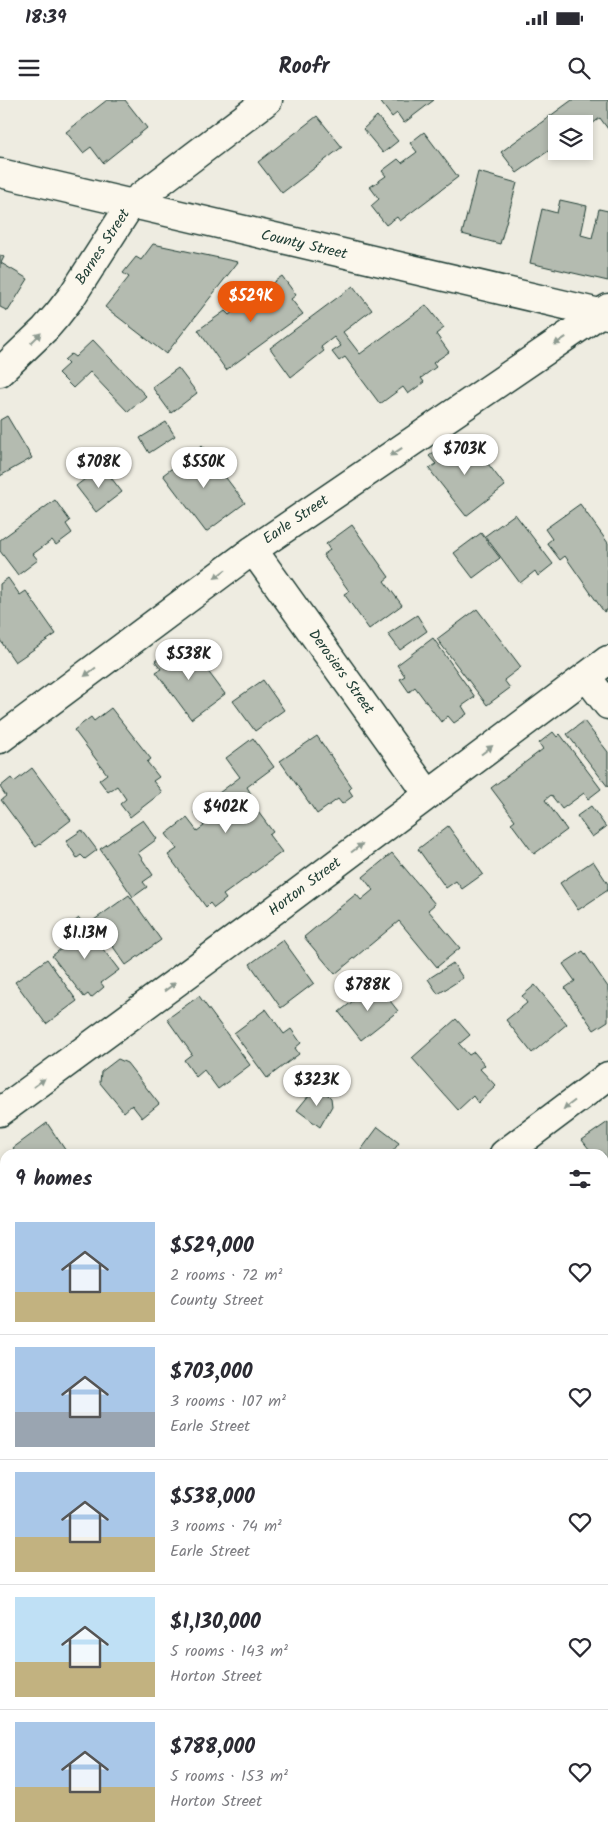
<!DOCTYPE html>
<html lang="en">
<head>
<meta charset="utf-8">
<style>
  body { margin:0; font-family:Kalam,sans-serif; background:#f2f2f3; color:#2b2b33; height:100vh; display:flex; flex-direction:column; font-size:19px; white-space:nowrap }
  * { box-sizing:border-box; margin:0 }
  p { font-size:16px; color:#7c7c81 }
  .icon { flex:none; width:28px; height:28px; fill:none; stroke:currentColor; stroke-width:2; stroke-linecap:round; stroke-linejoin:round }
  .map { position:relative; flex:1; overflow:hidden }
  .sheet { position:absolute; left:0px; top:1049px; width:609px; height:696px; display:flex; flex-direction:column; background:#fff; border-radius:15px 15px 0 0; box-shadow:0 2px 8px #0003 }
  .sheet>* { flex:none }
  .controls { position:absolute; left:548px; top:15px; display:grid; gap:10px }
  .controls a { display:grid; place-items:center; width:45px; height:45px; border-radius:0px; background:#fff; box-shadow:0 2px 8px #0003; font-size:25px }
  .price { position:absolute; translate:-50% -42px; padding:0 11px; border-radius:18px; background:#fff; color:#222; font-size:16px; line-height:32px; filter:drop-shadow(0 1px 2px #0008) }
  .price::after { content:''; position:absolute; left:50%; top:30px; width:15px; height:11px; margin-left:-8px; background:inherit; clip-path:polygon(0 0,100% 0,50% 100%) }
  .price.active { background:#ea580c; color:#fff }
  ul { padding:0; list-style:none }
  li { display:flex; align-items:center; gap:15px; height:125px; padding:0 15px }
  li+li { border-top:1px solid #e1e1e2 }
  li span { display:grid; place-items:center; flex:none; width:140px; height:100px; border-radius:0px; color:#555 }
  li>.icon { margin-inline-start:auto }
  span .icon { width:60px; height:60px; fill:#fffc; stroke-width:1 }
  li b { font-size:21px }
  h2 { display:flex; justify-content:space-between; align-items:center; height:60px; padding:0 15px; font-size:21px }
  .status { display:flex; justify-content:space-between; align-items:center; height:35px; padding:0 25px; background:#fff; direction:ltr }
  .status svg { height:14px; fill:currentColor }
  header { display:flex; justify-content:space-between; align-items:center; height:65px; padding:0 15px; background:#fff; font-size:22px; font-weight:700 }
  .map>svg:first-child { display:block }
  .building { fill:#b4bbb0; stroke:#1f3d34 }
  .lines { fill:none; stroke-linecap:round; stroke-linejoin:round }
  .street-casing { stroke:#1f3d34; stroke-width:31 }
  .secondary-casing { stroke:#1f3d34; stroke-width:31 }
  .street { stroke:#fbf7ec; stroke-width:28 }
  .secondary { stroke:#fbf7ec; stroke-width:28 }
  .oneway { fill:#8d9a90 }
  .labels { text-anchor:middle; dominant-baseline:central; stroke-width:5; stroke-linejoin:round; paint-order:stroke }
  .street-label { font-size:15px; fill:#1f3d34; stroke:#fbf7ec }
</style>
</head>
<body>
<div class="status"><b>18:39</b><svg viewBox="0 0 49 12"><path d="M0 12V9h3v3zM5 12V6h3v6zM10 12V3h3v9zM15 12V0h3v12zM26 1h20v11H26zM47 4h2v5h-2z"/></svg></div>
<header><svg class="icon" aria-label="menu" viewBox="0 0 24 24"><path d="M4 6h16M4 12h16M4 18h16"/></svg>Roofr<svg class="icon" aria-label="search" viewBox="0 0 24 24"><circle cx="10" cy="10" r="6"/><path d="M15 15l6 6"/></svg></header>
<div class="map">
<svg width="608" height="1744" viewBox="0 0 608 1744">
  <rect width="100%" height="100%" fill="#eeece1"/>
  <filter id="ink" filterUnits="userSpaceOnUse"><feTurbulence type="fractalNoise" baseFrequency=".02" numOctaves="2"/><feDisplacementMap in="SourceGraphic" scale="10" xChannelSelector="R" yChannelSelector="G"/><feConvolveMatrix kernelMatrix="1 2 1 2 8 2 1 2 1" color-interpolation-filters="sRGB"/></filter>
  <g filter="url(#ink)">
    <path class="building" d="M 107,0 L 125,0 L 147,28 L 103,63 L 91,47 L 83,53 L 66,32 Z
      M 379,0 L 434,0 L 404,23 L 397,13 L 392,17 Z
      M 572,0 L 608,0 L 608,29 L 600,18 L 584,30 L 584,24 L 556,24 L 556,50 L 554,47 L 517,73 L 501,52 Z
      M 317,16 L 342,47 L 282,93 L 258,62 Z
      M 377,16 L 398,41 L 383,53 L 363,29 Z
      M 424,32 L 458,77 L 400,121 L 397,117 L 386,125 L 371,106 L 379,99 L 370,87 L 386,76 L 382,71 L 398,59 L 402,63 L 417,52 L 410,43 Z
      M 478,72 L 517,83 L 500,144 L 462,134 Z
      M 560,100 L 587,106 L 581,135 L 592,138 L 599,109 L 608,111 L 608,181 L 530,163 L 542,109 L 557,113 Z
      M 153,144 L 238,162 L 166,254 L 105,207 L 129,177 L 123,173 L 136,157 L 141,160 Z
      M 0,155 L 4,157 L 1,163 L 28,179 L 8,211 L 0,207 Z
      M 282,176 L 296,195 L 291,199 L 303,214 L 226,270 L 198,230 L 225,211 L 229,215 Z
      M 353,186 L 372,210 L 343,232 L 360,254 L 426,205 L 444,228 L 436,234 L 449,252 L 433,263 L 436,267 L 421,278 L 424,282 L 408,294 L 403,287 L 380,304 L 345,257 L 339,261 L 332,252 L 341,246 L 334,237 L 321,247 L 324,251 L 291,277 L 270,248 Z
      M 93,240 L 146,296 L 128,312 L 90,272 L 73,288 L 58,273 L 68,264 L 64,260 L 71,254 L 75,257 Z
      M 178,268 L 197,293 L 171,313 L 152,287 Z
      M 7,316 L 32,358 L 0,376 L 0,320 Z
      M 166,322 L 175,336 L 149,353 L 140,338 Z
      M 469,339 L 505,386 L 466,416 L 429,369 L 436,364 L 429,356 L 448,341 L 455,350 Z
      M 202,346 L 245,403 L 206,432 L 163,375 Z
      M 102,366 L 122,392 L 96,412 L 76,386 Z
      M 55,400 L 70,421 L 66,424 L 72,433 L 56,445 L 52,440 L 33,454 L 38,460 L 18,475 L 0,451 L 0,440 Z
      M 580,404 L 608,443 L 608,509 L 604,512 L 565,456 L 560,460 L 547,443 L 552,439 L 545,429 Z
      M 515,414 L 553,464 L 538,476 L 535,471 L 520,483 L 485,436 Z
      M 352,425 L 389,477 L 384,481 L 402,505 L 369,529 L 344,494 L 349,491 L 323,455 L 330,450 L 326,444 Z
      M 481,433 L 500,458 L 473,478 L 454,453 Z
      M 8,478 L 20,495 L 26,491 L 56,534 L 15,562 L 0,540 L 0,484 Z
      M 477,509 L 521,567 L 504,580 L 510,588 L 487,605 L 437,539 Z
      M 417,515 L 427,531 L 400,550 L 388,534 Z
      M 433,538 L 475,597 L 462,606 L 467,614 L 454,623 L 448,616 L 441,622 L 415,587 L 409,592 L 400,579 L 405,576 L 397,565 Z
      M 189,546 L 225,594 L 191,619 L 156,572 L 161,569 L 155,561 L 168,552 L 173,558 Z
      M 263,580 L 284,610 L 255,631 L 233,601 Z
      M 111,608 L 151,659 L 147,662 L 159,677 L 153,681 L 162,692 L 130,717 L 120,704 L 126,699 L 117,686 L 108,692 L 99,680 L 107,674 L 74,630 L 91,617 L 94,621 Z
      M 584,621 L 608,652 L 608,687 L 567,634 Z
      M 553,632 L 557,637 L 560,634 L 601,689 L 588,699 L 584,693 L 562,709 L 551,695 L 545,700 L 567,730 L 534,754 L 511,723 L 515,720 L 491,688 L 543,649 L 539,643 Z
      M 317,636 L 352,687 L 349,690 L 353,696 L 342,704 L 338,699 L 317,714 L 280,661 Z
      M 253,638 L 274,667 L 247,687 L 251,694 L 247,697 L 273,732 L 269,735 L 282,752 L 223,795 L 226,799 L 214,808 L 210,803 L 206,807 L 168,755 L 177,749 L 166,734 L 187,718 L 197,731 L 204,726 L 194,712 L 240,677 L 226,658 Z
      M 32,668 L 71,720 L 36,747 L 1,700 L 6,696 L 0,687 L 11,678 L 14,682 Z
      M 591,706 L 606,727 L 592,737 L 577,716 Z
      M 143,720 L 157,739 L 138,753 L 153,775 L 143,782 L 147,787 L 133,797 L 100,749 Z
      M 448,726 L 483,774 L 462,789 L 456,781 L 446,788 L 418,749 Z
      M 82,730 L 97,750 L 85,759 L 81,755 L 77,758 L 66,741 Z
      M 392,753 L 435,804 L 428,810 L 460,848 L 437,867 L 399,821 L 335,874 L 304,837 L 356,794 L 361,800 L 373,790 L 363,777 Z
      M 593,761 L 608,784 L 608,790 L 578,810 L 560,783 Z
      M 129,795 L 161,840 L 126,865 L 94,820 Z
      M 79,818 L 119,870 L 101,883 L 104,887 L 91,898 L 88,894 L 84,897 L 52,856 L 71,841 L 63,831 Z
      M 283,840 L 314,883 L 281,908 L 250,864 Z
      M 583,851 L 608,887 L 608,921 L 594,930 L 565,888 L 575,881 L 563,864 Z
      M 47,859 L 77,901 L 46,924 L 15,882 Z
      M 453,863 L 463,878 L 438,894 L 428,879 Z
      M 376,883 L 398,911 L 361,940 L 339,912 Z
      M 535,885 L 567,924 L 532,953 L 506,920 L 527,903 L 522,896 Z
      M 199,896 L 250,965 L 218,989 L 204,970 L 196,977 L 184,960 L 192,954 L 167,919 Z
      M 266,909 L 284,934 L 291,929 L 301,943 L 295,948 L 299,954 L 267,978 L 234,933 Z
      M 456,919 L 470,935 L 459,944 L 469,955 L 474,952 L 485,965 L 480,969 L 496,986 L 478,1003 L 473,996 L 458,1010 L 412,958 Z
      M 118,959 L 127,963 L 159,1004 L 142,1018 L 132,1005 L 124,1012 L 100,983 L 101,972 Z
      M 319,990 L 325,992 L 331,998 L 332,1006 L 320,1027 L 297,1010 L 310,994 Z
      M 608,1022 L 608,1075 L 604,1069 L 604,1054 L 593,1054 L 582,1040 Z
      M 47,1023 L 68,1054 L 17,1054 L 13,1048 Z
      M 378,1027 L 399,1043 L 391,1054 L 358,1054 Z
      M 604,1166 L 608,1170 L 608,1205 L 604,1201 Z
      M 2,1312 L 5,1315 L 4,1365 L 0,1362 L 0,1314 Z
      M 604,1314 L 608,1317 L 608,1344 L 604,1350 Z
      M 5,1458 L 5,1520 L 0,1515 L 0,1463 Z
      M 604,1551 L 607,1554 L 608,1552 L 608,1587 L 604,1584 Z
      M 0,1608 L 5,1612 L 5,1663 L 1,1668 Z
      M 604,1613 L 608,1616 L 608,1652 L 604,1658 Z
      M 5,1717 L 5,1740 L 32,1740 L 30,1744 L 0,1744 L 0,1724 Z
      M 97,1740 L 153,1740 L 150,1744 L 98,1744 L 95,1742 Z
      M 372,1740 L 431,1740 L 429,1742 L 432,1744 L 369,1744 Z"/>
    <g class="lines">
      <g class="street-casing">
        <path id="street" d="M 0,272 L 45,229 L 58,214 L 72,196 L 131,104 L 268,0
          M 253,450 L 428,694
          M 586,576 L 608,605
          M 0,639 L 253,450 L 608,208
          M 0,1012 L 276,809 L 608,560
          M 504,1054 L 608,976
          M 604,1415 L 608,1412
          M 604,1455 L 608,1458
          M 0,1566 L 5,1570
          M 239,1740 L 245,1744"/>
      </g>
      <g class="secondary-casing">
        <path id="secondary" d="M 0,73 L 608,215"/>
      </g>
      <use href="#street" class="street"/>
      <use href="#secondary" class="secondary"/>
    </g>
    <defs><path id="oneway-solid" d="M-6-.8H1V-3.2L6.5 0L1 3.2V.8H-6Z" transform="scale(1.25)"/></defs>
    <g class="oneway">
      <use href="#oneway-solid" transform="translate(36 238) rotate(-45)"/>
      <use href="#oneway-solid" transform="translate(560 241) rotate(146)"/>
      <use href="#oneway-solid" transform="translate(396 352) rotate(146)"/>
      <use href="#oneway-solid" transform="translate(220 474) rotate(143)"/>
      <use href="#oneway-solid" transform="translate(90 572) rotate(143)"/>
      <use href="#oneway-solid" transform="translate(487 650) rotate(-37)"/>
      <use href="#oneway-solid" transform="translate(357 748) rotate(-37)"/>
      <use href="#oneway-solid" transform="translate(170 887) rotate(-36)"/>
      <use href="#oneway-solid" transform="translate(39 983) rotate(-36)"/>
      <use href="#oneway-solid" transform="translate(569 1005) rotate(143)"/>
    </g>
  </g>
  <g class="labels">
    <g class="street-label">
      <text transform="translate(304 145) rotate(13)">County Street</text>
      <text transform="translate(103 147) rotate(-57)">Barnes Street</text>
      <text transform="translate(296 420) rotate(-34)">Earle Street</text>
      <text transform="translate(341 572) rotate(54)">Derosiers Street</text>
      <text transform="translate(305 787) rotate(-37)">Horton Street</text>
    </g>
  </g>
</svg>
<div class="controls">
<a><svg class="icon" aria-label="layers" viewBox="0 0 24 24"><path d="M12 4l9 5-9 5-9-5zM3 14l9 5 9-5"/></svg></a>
</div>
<b class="price active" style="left:251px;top:223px">$529K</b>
<b class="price" style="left:465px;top:376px">$703K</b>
<b class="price" style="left:99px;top:389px">$708K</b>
<b class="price" style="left:204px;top:389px">$550K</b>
<b class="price" style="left:189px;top:581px">$538K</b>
<b class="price" style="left:226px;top:734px">$402K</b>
<b class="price" style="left:85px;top:860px">$1.13M</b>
<b class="price" style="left:368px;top:912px">$788K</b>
<b class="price" style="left:317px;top:1007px">$323K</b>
<section class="sheet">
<h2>9 homes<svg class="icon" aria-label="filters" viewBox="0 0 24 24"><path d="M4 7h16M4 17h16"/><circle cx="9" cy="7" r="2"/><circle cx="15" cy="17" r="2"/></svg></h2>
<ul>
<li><span style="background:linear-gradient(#a9c7e8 70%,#c2b280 0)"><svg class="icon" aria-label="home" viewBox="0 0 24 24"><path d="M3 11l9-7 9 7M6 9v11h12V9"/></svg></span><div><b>$529,000</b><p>2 rooms · 72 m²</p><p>County Street</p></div><svg class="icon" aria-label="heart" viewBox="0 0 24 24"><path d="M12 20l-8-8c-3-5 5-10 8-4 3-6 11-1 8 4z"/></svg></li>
<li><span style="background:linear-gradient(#a9c7e8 65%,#9aa5b1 0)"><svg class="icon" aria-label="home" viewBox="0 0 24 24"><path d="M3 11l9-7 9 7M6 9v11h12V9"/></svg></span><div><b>$703,000</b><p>3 rooms · 107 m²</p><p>Earle Street</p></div><svg class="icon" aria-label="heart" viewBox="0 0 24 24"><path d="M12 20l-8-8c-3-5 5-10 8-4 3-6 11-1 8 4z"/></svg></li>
<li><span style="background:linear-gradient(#a9c7e8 65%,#c2b280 0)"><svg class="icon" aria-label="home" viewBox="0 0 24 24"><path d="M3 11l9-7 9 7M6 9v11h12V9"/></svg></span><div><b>$538,000</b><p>3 rooms · 74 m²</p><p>Earle Street</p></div><svg class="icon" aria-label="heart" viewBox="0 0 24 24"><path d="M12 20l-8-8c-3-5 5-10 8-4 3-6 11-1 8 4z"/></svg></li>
<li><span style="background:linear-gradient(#bfe0f5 65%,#c2b280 0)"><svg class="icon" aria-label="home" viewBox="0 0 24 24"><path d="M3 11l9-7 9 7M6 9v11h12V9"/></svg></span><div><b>$1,130,000</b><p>5 rooms · 143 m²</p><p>Horton Street</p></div><svg class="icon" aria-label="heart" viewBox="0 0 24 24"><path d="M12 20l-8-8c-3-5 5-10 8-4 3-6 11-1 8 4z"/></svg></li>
<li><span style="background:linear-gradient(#a9c7e8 65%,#c2b280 0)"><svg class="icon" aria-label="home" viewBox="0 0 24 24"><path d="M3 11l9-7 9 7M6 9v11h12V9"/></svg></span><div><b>$788,000</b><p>5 rooms · 153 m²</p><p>Horton Street</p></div><svg class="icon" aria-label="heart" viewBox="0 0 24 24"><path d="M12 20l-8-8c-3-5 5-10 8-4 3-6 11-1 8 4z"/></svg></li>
</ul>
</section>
</div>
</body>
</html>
